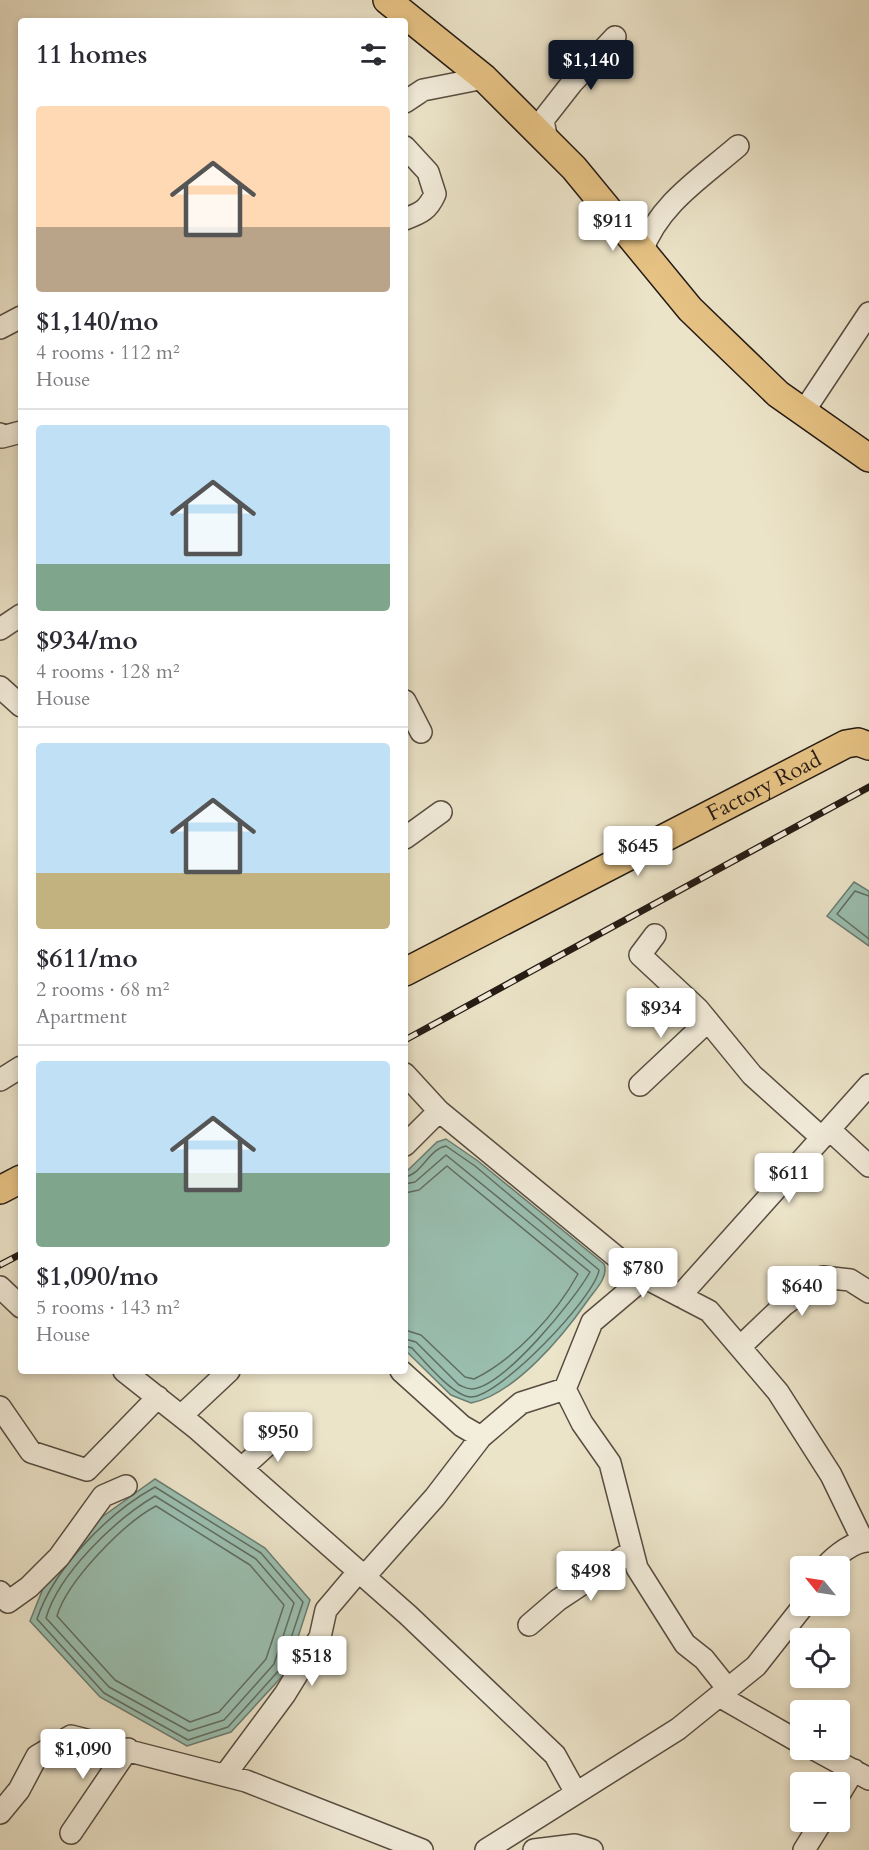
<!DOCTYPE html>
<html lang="en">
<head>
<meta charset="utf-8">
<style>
  body { margin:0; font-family:Cardo,serif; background:#f7f7f7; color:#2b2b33; height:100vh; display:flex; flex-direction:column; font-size:22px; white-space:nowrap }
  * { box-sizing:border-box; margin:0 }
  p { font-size:20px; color:#7c7c81 }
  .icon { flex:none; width:33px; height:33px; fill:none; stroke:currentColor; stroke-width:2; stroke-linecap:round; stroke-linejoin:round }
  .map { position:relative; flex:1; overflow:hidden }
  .panel { position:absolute; left:18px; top:18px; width:390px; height:1356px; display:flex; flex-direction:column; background:#fff; border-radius:6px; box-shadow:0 3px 9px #0003 }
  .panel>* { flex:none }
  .needle { width:39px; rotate:300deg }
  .tools { position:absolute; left:790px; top:1556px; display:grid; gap:12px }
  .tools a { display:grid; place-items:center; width:60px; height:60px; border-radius:6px; background:#fff; box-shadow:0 3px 9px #0003; font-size:30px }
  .price { position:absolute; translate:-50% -51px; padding:0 14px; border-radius:6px; background:#fff; color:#222; font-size:20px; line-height:39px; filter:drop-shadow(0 2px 3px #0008) }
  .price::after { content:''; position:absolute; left:50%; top:36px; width:18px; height:14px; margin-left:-9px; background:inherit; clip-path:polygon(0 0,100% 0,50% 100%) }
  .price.selected { background:#111827; color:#fff }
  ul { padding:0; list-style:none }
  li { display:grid; align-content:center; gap:12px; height:318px; padding:0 18px }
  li+li { border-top:2px solid #e1e1e2 }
  li span { display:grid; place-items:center; height:186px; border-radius:6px; color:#555 }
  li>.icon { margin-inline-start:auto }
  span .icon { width:108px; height:108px; fill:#fffc; stroke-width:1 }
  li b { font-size:26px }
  h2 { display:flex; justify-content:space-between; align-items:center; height:72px; padding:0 18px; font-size:26px }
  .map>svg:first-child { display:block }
  .water { fill:#9abfb0; stroke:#6b7d72; stroke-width:1.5 }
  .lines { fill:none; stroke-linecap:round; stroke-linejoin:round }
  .shore { stroke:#606d62; stroke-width:1.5 }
  .minor-casing { stroke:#574d41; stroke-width:24 }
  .major-casing { stroke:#251b14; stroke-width:30 }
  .minor { stroke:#f3eddc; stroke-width:21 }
  .major { stroke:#e6c284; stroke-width:27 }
  .rail-casing { stroke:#251b14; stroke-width:7 }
  .rail { stroke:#f3eddc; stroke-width:4.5; stroke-dasharray:14; stroke-linecap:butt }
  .labels { text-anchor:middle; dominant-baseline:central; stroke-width:4.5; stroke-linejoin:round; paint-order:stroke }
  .street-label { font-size:22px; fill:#251b14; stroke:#f3eddc }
</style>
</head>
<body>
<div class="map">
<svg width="869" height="1850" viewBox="0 0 869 1850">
  <rect width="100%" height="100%" fill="#ece4c9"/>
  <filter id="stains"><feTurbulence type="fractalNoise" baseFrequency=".00333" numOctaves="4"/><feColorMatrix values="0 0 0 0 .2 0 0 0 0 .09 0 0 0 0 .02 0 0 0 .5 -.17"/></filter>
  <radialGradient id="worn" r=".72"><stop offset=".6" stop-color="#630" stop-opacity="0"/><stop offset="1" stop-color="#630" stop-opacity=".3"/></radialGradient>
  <path class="water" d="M 854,882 L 869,891 L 869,946 L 827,916 Z
    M 446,1139 L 478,1161 L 604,1264 C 609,1277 595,1290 588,1300 C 563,1336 515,1394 471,1403 L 451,1395 L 405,1350 L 405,1173 L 437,1142 Z
    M 155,1479 L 265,1548 L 310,1600 L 287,1671 L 231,1732 L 187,1746 L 100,1697 L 30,1621 L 44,1586 L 102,1517 Z"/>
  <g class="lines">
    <path class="shore" d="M 869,896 L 855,891 L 837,914 L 869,939
      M 405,1177 C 422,1174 429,1149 446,1146 L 475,1166 L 599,1270 C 595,1297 501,1396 471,1397 C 454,1397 424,1361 412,1348 L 405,1346
      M 405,1184 L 415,1182 L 446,1155 L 590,1272 C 575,1299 504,1387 472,1389 C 467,1389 464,1387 459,1385 L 416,1342 L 405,1339
      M 405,1193 L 419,1190 L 447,1166 L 578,1274 C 556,1314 515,1359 474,1379 L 465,1377 L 421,1335 L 405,1330
      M 155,1487 L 261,1553 L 303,1602 L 281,1668 L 228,1727 L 188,1740 L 104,1693 L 37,1619 C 54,1568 108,1513 155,1487 Z
      M 155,1496 L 256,1559 L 294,1603 L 274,1664 L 224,1720 L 189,1731 L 109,1687 L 46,1618 C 59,1573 116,1519 155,1496 Z
      M 156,1506 L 250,1565 L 284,1605 L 266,1659 L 219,1712 L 190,1722 L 115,1680 L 57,1616 C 67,1581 124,1523 156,1506 Z"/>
    <g class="minor-casing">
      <path id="minor" d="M 405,102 L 423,90 L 484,78
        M 547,141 L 543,120 L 572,83 L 615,37
        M 405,147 L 428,172 L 435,194 C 428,210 421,213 405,219
        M 642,251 C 659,204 701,178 738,146
        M 0,328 L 21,317
        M 804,411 L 869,313
        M 0,434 L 2,437 L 21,432
        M 0,629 L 21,615
        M 0,687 L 21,706
        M 405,701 L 421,732
        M 405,838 L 441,812
        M 655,935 L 640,955 L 698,1009 L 752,1075 L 822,1138
        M 405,1074 L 439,1111 L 636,1273 L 709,1311 L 778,1392 L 831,1475 L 863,1541
        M 0,1080 L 21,1067
        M 640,1085 L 708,1021
        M 830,1130 L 869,1166
        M 405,1145 L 439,1111
        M 0,1287 L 21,1307
        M 680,1296 L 869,1085
        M 740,1347 L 784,1305 L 823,1277 L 850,1280 L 869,1292
        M 124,1371 L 196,1428 L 408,1615 L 555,1755 L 576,1793
        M 401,1371 L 462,1426 L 481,1437
        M 565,1389 L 592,1322 L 644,1278
        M 0,1407 L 31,1452 L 87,1470 L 158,1397
        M 181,1416 L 229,1371
        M 242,1468 L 286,1428
        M 826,1566 C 835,1556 855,1540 869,1541
        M 365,1576 L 435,1497 L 481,1437 L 521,1403 L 565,1389 L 582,1423 L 610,1463 L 637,1568 L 685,1644 L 704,1659 L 728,1689
        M 0,1592 L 8,1602 L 29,1587 L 59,1557 L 103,1496 L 126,1486
        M 529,1625 L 558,1600 L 632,1551
        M 719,1696 L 801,1743
        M 814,1749 L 869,1779
        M 225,1775 L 285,1694 L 320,1637 L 326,1610 L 359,1571
        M 840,1793 L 854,1770
        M 0,1813 L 19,1790 L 37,1756 L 71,1736 L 246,1781 L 422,1850
        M 71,1833 L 128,1749
        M 486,1850 L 678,1729 L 756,1666 L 804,1605
        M 534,1850 L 575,1845 L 592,1850
        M 804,1850 L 822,1821"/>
    </g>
    <g class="major-casing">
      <g id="major">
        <path d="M 387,0 L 484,78 L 574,168 L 690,309 L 778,394 L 869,458"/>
        <path id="s1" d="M 405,972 L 846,744 L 858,742 L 869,746"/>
        <path d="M 0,1190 L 21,1179"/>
      </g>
    </g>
    <use href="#minor" class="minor"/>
    <use href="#major" class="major"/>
    <g class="rail-casing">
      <path id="rail" d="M 405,1040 L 869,787
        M 0,1265 L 21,1254"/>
    </g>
    <use href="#rail" class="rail"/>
  </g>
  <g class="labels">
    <g class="street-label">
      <text stroke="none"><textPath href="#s1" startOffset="404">Factory Road</textPath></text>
    </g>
  </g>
  <rect width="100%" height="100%" filter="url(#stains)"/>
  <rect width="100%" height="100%" fill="url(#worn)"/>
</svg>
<div class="tools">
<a><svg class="needle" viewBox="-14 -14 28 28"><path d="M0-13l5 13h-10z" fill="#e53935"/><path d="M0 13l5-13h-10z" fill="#7c7c81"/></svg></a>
<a><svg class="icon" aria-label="locate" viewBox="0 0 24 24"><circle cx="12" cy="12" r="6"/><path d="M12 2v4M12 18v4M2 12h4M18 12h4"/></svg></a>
<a>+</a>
<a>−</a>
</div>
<b class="price selected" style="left:591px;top:91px">$1,140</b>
<b class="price" style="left:613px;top:252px">$911</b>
<b class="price" style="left:638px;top:877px">$645</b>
<b class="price" style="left:661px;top:1039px">$934</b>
<b class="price" style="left:789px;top:1204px">$611</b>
<b class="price" style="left:643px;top:1299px">$780</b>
<b class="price" style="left:802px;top:1317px">$640</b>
<b class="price" style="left:278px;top:1463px">$950</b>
<b class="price" style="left:591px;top:1602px">$498</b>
<b class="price" style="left:312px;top:1687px">$518</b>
<b class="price" style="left:83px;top:1780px">$1,090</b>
<section class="panel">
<h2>11 homes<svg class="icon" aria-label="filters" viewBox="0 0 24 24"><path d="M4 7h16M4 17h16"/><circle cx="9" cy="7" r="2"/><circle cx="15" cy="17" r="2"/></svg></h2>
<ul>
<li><span style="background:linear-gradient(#ffd9b3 65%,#b9a48a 0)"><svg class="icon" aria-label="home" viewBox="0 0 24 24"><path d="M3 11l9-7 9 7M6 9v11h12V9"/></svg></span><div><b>$1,140/mo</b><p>4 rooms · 112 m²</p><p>House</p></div></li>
<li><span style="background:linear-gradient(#bfe0f5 75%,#7fa58c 0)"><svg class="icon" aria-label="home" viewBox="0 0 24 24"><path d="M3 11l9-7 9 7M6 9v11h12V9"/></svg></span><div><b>$934/mo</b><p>4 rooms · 128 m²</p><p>House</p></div></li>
<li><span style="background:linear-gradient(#bfe0f5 70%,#c2b280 0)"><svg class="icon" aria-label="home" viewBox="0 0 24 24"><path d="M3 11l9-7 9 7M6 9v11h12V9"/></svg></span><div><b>$611/mo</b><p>2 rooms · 68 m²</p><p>Apartment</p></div></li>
<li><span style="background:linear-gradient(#bfe0f5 60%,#7fa58c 0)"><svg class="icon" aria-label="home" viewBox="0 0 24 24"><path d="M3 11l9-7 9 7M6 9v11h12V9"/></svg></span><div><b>$1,090/mo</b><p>5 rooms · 143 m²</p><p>House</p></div></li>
</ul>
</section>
</div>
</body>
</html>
